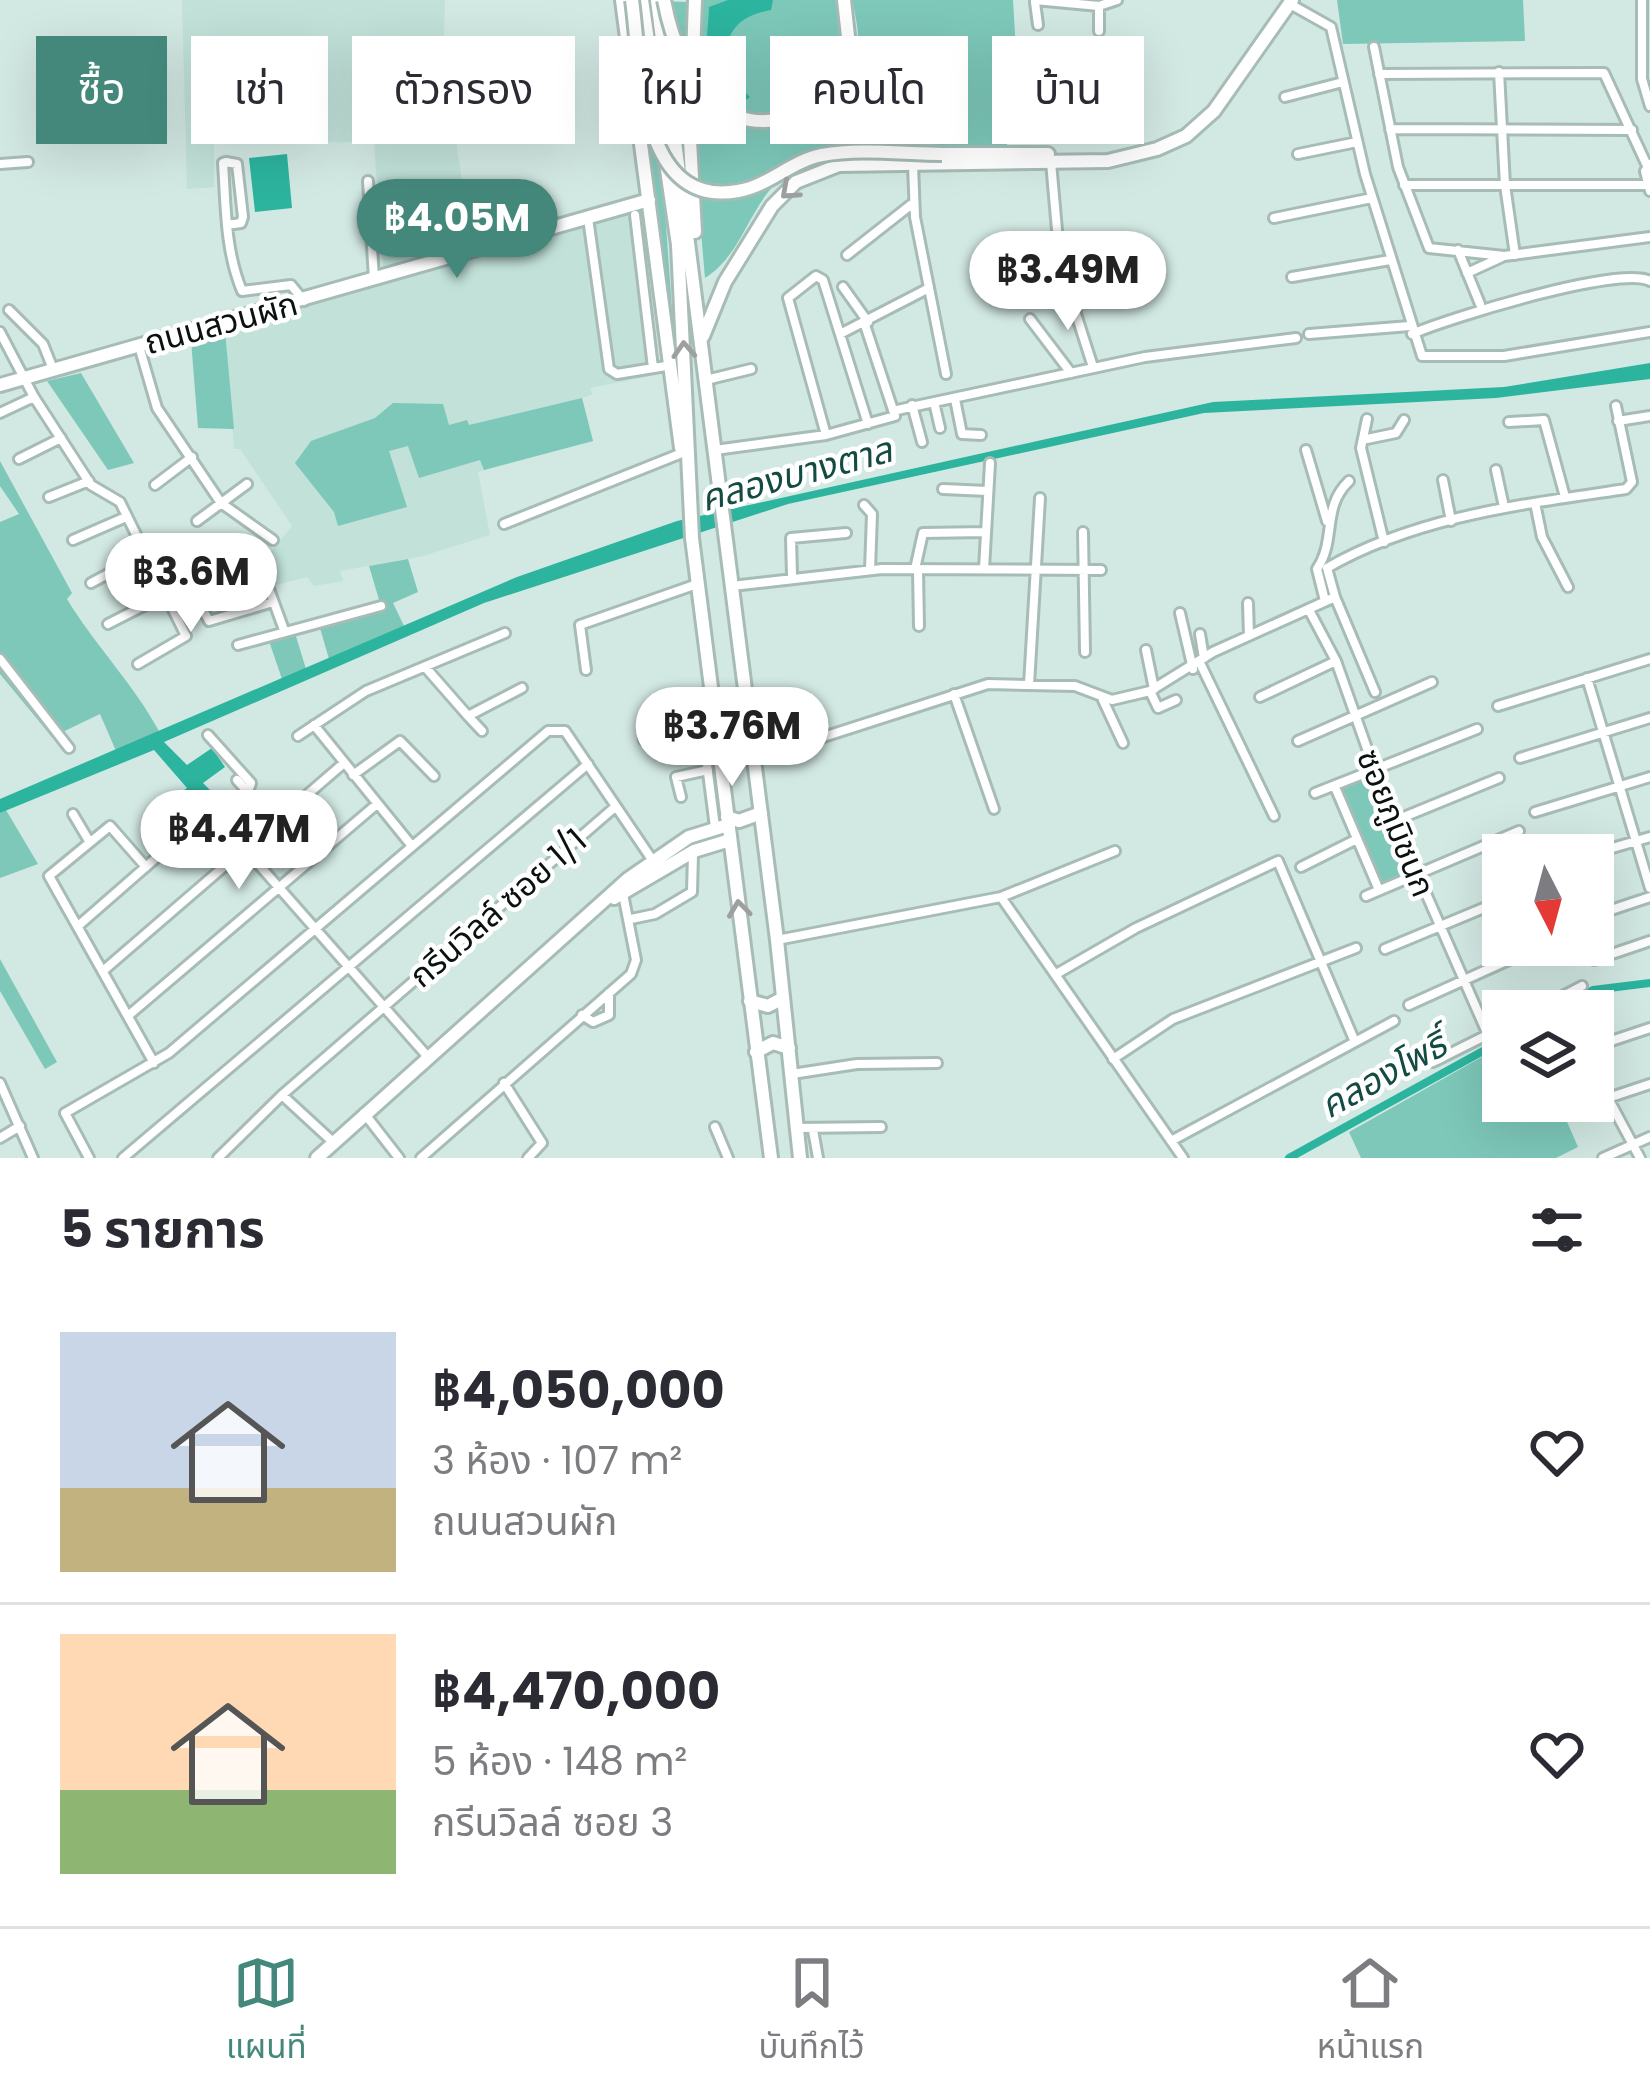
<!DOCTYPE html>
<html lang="th">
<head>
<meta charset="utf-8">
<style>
  body { margin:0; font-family:Poppins,"Noto Sans Thai",sans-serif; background:#f7f7f7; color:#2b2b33; height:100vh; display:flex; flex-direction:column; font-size:45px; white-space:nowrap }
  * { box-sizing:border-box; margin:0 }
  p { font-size:39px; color:#7c7c81 }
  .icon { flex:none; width:66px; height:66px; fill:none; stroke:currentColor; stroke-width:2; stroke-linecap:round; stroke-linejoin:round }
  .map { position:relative; height:1158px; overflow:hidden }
  .side { display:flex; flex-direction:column; background:#fff; flex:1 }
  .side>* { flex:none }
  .banner { position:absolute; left:36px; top:36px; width:1578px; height:108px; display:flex; gap:24px }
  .needle { width:78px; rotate:174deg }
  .controls { position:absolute; left:1482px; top:834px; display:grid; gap:24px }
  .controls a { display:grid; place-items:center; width:132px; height:132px; border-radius:0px; background:#fff; box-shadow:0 12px 48px #0002; font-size:60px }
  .price { position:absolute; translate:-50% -102px; padding:0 27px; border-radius:42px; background:#fff; color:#222; font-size:39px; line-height:78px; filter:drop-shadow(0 3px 6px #0008) }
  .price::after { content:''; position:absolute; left:50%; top:72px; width:36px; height:27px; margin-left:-18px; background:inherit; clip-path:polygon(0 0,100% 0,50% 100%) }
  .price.active { background:#44887b; color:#fff }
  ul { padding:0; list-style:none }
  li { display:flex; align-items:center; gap:36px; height:300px; padding:0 60px }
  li+li { border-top:3px solid #e1e1e2 }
  li span { display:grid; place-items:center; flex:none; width:336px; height:240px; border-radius:0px; color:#555 }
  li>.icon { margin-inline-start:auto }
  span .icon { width:144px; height:144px; fill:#fffc; stroke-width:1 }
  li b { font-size:51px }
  h2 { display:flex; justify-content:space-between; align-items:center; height:144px; padding:0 60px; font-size:51px }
  .pill { padding:0 42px; border-radius:0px; background:#fff; box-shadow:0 12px 48px #0002; font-size:42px; line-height:108px }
  .pill.active { background:#44887b; color:#fff }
  .menu { display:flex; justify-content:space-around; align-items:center; height:168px; border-top:3px solid #e1e1e2; background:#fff; font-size:33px; color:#7c7c81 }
  .menu a { display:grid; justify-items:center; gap:6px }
  .menu .active { color:#44887b }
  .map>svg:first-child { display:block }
  .built { fill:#c1e1d9 }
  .green { fill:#7dc8b9 }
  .water { fill:#2cb49f }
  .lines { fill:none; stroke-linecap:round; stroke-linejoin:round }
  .canal { stroke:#2cb49f; stroke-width:8 }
  .street-casing { stroke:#a7bcb7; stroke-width:14 }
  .secondary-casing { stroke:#a7bcb7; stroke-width:18 }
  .street { stroke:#fff; stroke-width:8 }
  .secondary { stroke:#fff; stroke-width:12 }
  .secondary-bridge-casing { stroke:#a7bcb7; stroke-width:18; stroke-linecap:butt }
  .secondary-bridge { stroke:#fff; stroke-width:12 }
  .oneway { stroke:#9da09f }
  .labels { text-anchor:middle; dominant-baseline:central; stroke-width:9; stroke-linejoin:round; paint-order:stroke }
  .street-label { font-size:33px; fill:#0a1210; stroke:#fff }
  .water-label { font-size:36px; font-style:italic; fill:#144b42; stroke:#fff }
</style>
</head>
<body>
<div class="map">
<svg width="1650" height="1158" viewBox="0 0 1650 1158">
  <rect width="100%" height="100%" fill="#d2e8e3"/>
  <path class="built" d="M 182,0 L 445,0 L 441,132 L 455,135 L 464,193 L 465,244 L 383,267 L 374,142 L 214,143 L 214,187 L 187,189 Z
    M 638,211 L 660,374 L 590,388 L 593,394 L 582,398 L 593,441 L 478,472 L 490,535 L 423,556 L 340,571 L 343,581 L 314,586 L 307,577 L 273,586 L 265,559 L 292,526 L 240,449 L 234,449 L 225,331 Z"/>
  <path class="green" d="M 628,0 L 687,2 L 688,175 L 673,178 L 654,33 L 645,33 L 664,197 L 678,395 Z
    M 697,0 L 838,0 C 850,48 838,96 786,110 L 792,124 C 857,99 868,65 852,0 L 1013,0 L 1016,51 L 1009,51 L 1007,147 C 939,147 827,131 776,183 C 747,213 741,255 705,278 L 695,162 Z
    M 1337,0 L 1523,0 L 1525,41 L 1343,44 Z
    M 225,331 L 234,429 L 198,428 L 191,340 Z
    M 81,373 L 134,463 L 108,470 L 47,381 Z
    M 582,398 L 593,441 L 484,470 L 480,460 L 419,478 L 408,446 L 389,451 L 407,507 L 338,526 L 334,512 L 295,463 L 311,441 L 375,418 L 393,403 L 443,404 L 449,425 L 467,420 L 469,425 Z
    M 0,461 L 72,593 L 67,599 C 96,647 134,684 160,733 L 116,751 L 100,714 L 52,737 L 0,674 L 0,522 L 19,514 L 0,486 Z
    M 408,559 L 418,592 L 393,603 L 404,626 L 329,659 L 318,621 L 380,603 L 369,566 Z
    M 295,633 L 306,669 L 282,679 L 269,641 Z
    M 1369,777 L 1409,873 L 1381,885 L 1339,789 Z
    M 6,810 L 38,864 L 0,878 L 0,813 Z
    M 0,959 L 57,1062 L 45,1069 L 0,991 Z
    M 1503,1045 L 1503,1101 L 1558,1101 L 1578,1147 L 1556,1158 L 1361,1158 L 1349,1132 Z"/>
  <path class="water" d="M 728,0 L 773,0 L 771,10 C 733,17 730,33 718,66 L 750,97 L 743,102 C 695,74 707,58 709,7 Z
    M 287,154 L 292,208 L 255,212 L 249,158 Z
    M 1650,363 L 1650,379 L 1496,398 L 1204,413 L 788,504 L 484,603 L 164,742 L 187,765 L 212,748 L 225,767 L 203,783 L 234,814 L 227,822 L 209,801 L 191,818 L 173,798 L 187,788 L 154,750 L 0,813 L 0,799 L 517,577 L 677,521 L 1213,402 L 1504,387 Z"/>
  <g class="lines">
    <path class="canal" d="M 1556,1011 L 1593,990 L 1650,983
      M 1289,1158 L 1503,1040"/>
    <g class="street-casing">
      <path id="street" d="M 1035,0 L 1099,6 L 1117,0
        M 1642,0 L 1642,79 L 1650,106
        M 1035,2 L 1038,25
        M 1290,4 L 1331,27 L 1365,174 L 1422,356 L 1504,356 L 1650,332
        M 1099,31 L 1099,6
        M 1374,47 L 1398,167 L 1429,248 L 1504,256 L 1650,237
        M 1499,72 L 1505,185 L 1515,255
        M 1379,74 L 1604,73 L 1650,172
        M 1285,97 L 1343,82
        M 1390,129 L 1632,130
        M 1298,154 L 1357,142
        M 1051,162 L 1060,264 L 1093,367
        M 0,164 L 28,162
        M 1650,164 L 1645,171 L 1650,191
        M 913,165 L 915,217 L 946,374
        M 368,181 L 374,279
        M 1404,185 L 1645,185
        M 635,215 L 653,368
        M 588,218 L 609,369 L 617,374 L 666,366
        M 1274,218 L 1372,198
        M 227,225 L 241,223 L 243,217 L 237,164 L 226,162 L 223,163 C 226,207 225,250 242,291 L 291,285 L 304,301
        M 1458,250 L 1480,304
        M 847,255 L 912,204
        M 1467,273 L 1502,257
        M 1292,277 L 1390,260
        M 843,287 L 868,322
        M 9,310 L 43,344 L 53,369
        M 1030,319 L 1071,373
        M 0,332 L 34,397 L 91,485 L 120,502 L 186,636 L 138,664
        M 840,334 L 929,288
        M 1309,334 L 1410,326
        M 1412,334 C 1449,318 1620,265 1650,281
        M 139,346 L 157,408 L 221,503 L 273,540
        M 706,380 L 751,369
        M 955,399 L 962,434 L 981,435
        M 934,402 L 940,428
        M 912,405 L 922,442
        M 897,410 L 1145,357 L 1296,338
        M 0,413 L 34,397
        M 1367,419 L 1361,448 L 1384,542
        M 1618,421 L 1650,416
        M 1509,422 L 1544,420 L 1565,497
        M 826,435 L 788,298 L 816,276 L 823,280 L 868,424
        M 1367,439 L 1396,433 L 1404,420
        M 715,450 L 826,435 L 895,416 L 865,325
        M 1306,450 L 1327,521
        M 19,459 L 61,438
        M 1496,470 L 1504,507
        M 1443,480 L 1451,521
        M 155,485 L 192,457
        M 943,489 L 988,491
        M 49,497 L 89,481
        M 1535,503 L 1542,537 L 1568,587
        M 864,505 L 872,514 L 870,570
        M 197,521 L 247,484
        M 504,524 L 682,453
        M 1083,532 L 1085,652
        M 73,540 L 126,517
        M 169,544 L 209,621 L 273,602
        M 915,569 L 923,533 L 985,532
        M 984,569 L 990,463
        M 918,570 L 919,626
        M 792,576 L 791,538 L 846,533
        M 91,583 L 168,542 L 269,589 L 284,630
        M 732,586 L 882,569 L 1101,570
        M 1335,597 L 1375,692
        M 1325,601 L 1317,569 C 1337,539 1321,508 1349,481
        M 1248,603 L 1249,636
        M 1309,610 L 1336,661 L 1386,802 L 1488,1035
        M 1180,613 L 1193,669
        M 108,624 L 165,595
        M 1200,634 L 1204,658
        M 238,645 L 381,606
        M 1146,650 L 1154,689
        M 0,659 L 69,748
        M 1200,663 L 1274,816
        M 426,668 L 468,716 L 522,688
        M 586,670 L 580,625 L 697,584
        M 1587,678 L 1650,888
        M 1029,685 L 1040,498
        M 1150,691 L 1158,708 L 1176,700
        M 954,694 L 994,809
        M 1260,697 L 1336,661
        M 1103,700 L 1123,743
        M 1498,706 L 1650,659
        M 658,710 L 668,730
        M 468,716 L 482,731
        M 314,725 L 412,846
        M 208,735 L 251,783 L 249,789
        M 298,736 L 366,691 L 505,633
        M 644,740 L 713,710
        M 1298,741 L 1432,682
        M 706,757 L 715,827
        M 1520,758 L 1650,718
        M 755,759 L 988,684 L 1075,686 L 1112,700 L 1150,691 L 1213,652 L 1335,597 L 1327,568 C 1417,516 1525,504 1626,489 L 1632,482 L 1616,406
        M 353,775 L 400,741 L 434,776
        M 237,780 L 275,822
        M 1335,787 L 1379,890
        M 1315,793 L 1477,729
        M 681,797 L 676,777 L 708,770
        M 1535,812 L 1650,777
        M 73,814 L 89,841
        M 1394,821 L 1499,778
        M 1588,855 L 1650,837
        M 146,867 L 110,826 L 49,876 L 154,1063
        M 1301,867 L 1357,839
        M 1366,896 L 1519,831
        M 1001,897 L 1115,851
        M 1593,916 L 1650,897
        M 631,919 L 655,914 L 692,892 L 693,854
        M 78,926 L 204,816 L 216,816 L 428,1057
        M 777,940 L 1001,897 L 1183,1158
        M 1385,949 L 1503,900
        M 1594,960 L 1650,941
        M 104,970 L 344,763
        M 1058,973 L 1136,928 L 1278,861 L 1355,1042
        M 1409,1005 L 1542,945
        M 1534,1011 L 1582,986
        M 129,1015 L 377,804
        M 582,1015 L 593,1022 L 609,1015 L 609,993
        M 1593,1047 L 1650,1028
        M 1113,1059 L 1173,1019 L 1356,948
        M 1433,1062 L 1503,1027
        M 1593,1070 L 1640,1158
        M 792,1074 L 857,1064 L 937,1063
        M 0,1083 L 33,1158
        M 504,1083 L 542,1143 L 528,1158
        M 282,1095 L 333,1142
        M 1569,1111 L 1650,1084
        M 364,1113 L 399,1158
        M 715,1127 L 728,1158
        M 798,1128 L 881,1127
        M 813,1130 L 818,1158
        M 0,1138 L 20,1126
        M 1171,1141 L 1394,1021
        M 89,1158 L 65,1113 L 169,1053 L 548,731 L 565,731 L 653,861
        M 123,1158 L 588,764
        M 218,1158 L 282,1095 L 615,807
        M 421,1158 L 631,974 L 636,960 L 623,894
        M 1603,1158 L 1650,1137"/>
    </g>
    <g class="secondary-casing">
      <path id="secondary" d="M 622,0 L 681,448
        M 642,0 L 678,245 L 692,538 L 771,1158
        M 657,0 L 777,940 L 800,1158
        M 827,97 L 850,54 L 844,0
        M 942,154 L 1048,154
        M 695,232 L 690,140 L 695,0
        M 703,336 L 725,282 L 772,206 L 796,182 L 839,165 L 1108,161 L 1157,149 L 1186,136 L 1214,111 L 1292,0
        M 0,385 L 649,200
        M 727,817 L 739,821 L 761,813
        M 614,898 L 694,851 L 730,840
        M 750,1001 L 768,1006 L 783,998
        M 756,1052 L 773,1043 L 789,1048
        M 317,1158 L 628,879 L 689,837 L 728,825"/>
    </g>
    <use href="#street" class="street"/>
    <use href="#secondary" class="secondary"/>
    <g class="secondary-bridge-casing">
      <path id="secondary-bridge" d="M 632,0 C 641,63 638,209 738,191 C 769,186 791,161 822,155 C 861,148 904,154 942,154
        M 664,0 C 680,86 735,161 827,97"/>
    </g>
    <use href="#secondary-bridge" class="secondary-bridge"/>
  </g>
  <defs><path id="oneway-chevron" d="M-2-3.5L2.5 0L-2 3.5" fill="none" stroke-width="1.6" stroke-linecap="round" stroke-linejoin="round" transform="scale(3)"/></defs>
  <g class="oneway">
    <use href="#oneway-chevron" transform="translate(789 191) rotate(138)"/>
    <use href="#oneway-chevron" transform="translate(684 350) rotate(-93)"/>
    <use href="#oneway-chevron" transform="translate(739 909) rotate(-97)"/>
  </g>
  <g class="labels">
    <g class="street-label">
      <text transform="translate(221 323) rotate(-15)">ถนนสวนผัก</text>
      <text transform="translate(1396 823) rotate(68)">ซอยภูมิชนก</text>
      <text transform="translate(498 908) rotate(-41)">กรีนวิลล์ ซอย 1/1</text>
    </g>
    <g class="water-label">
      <text transform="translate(796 474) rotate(-15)">คลองบางตาล</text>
      <text transform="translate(1383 1075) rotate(-29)">คลองโพธิ์</text>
    </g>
  </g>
</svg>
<div class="controls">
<a><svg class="needle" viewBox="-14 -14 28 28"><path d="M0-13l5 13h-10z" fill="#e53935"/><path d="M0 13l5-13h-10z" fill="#7c7c81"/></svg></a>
<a><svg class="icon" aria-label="layers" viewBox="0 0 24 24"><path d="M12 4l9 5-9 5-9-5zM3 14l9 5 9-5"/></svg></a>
</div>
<b class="price active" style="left:457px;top:281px">฿4.05M</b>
<b class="price" style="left:1068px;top:333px">฿3.49M</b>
<b class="price" style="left:191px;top:635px">฿3.6M</b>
<b class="price" style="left:732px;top:789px">฿3.76M</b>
<b class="price" style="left:239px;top:892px">฿4.47M</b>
<div class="banner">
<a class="pill active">ซื้อ</a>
<a class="pill">เช่า</a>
<a class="pill">ตัวกรอง</a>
<a class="pill">ใหม่</a>
<a class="pill">คอนโด</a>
<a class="pill">บ้าน</a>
</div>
</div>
<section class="side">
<h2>5 รายการ<svg class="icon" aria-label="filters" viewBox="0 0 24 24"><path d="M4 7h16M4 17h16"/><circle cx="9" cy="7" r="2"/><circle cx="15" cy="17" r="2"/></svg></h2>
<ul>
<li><span style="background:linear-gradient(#c9d6e8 65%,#c2b280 0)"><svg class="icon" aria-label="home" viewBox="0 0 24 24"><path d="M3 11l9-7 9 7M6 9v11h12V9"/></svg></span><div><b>฿4,050,000</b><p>3 ห้อง · 107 m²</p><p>ถนนสวนผัก</p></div><svg class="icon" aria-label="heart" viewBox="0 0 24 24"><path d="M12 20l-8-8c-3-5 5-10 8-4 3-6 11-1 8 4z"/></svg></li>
<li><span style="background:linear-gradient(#ffd9b3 65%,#8fb573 0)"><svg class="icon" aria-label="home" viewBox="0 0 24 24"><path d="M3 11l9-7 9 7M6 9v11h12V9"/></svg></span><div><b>฿4,470,000</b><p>5 ห้อง · 148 m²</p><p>กรีนวิลล์ ซอย 3</p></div><svg class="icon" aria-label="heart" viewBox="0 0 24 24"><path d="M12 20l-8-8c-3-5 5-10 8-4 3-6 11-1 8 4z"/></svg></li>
</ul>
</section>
<nav class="menu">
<a class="active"><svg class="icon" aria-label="map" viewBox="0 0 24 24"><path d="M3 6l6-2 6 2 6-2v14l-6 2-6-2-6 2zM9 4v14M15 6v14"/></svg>แผนที่</a>
<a><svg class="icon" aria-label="saved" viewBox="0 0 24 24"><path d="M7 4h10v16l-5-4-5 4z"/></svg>บันทึกไว้</a>
<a><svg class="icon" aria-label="home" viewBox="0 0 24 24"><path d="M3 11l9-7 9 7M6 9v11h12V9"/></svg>หน้าแรก</a>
</nav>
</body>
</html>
